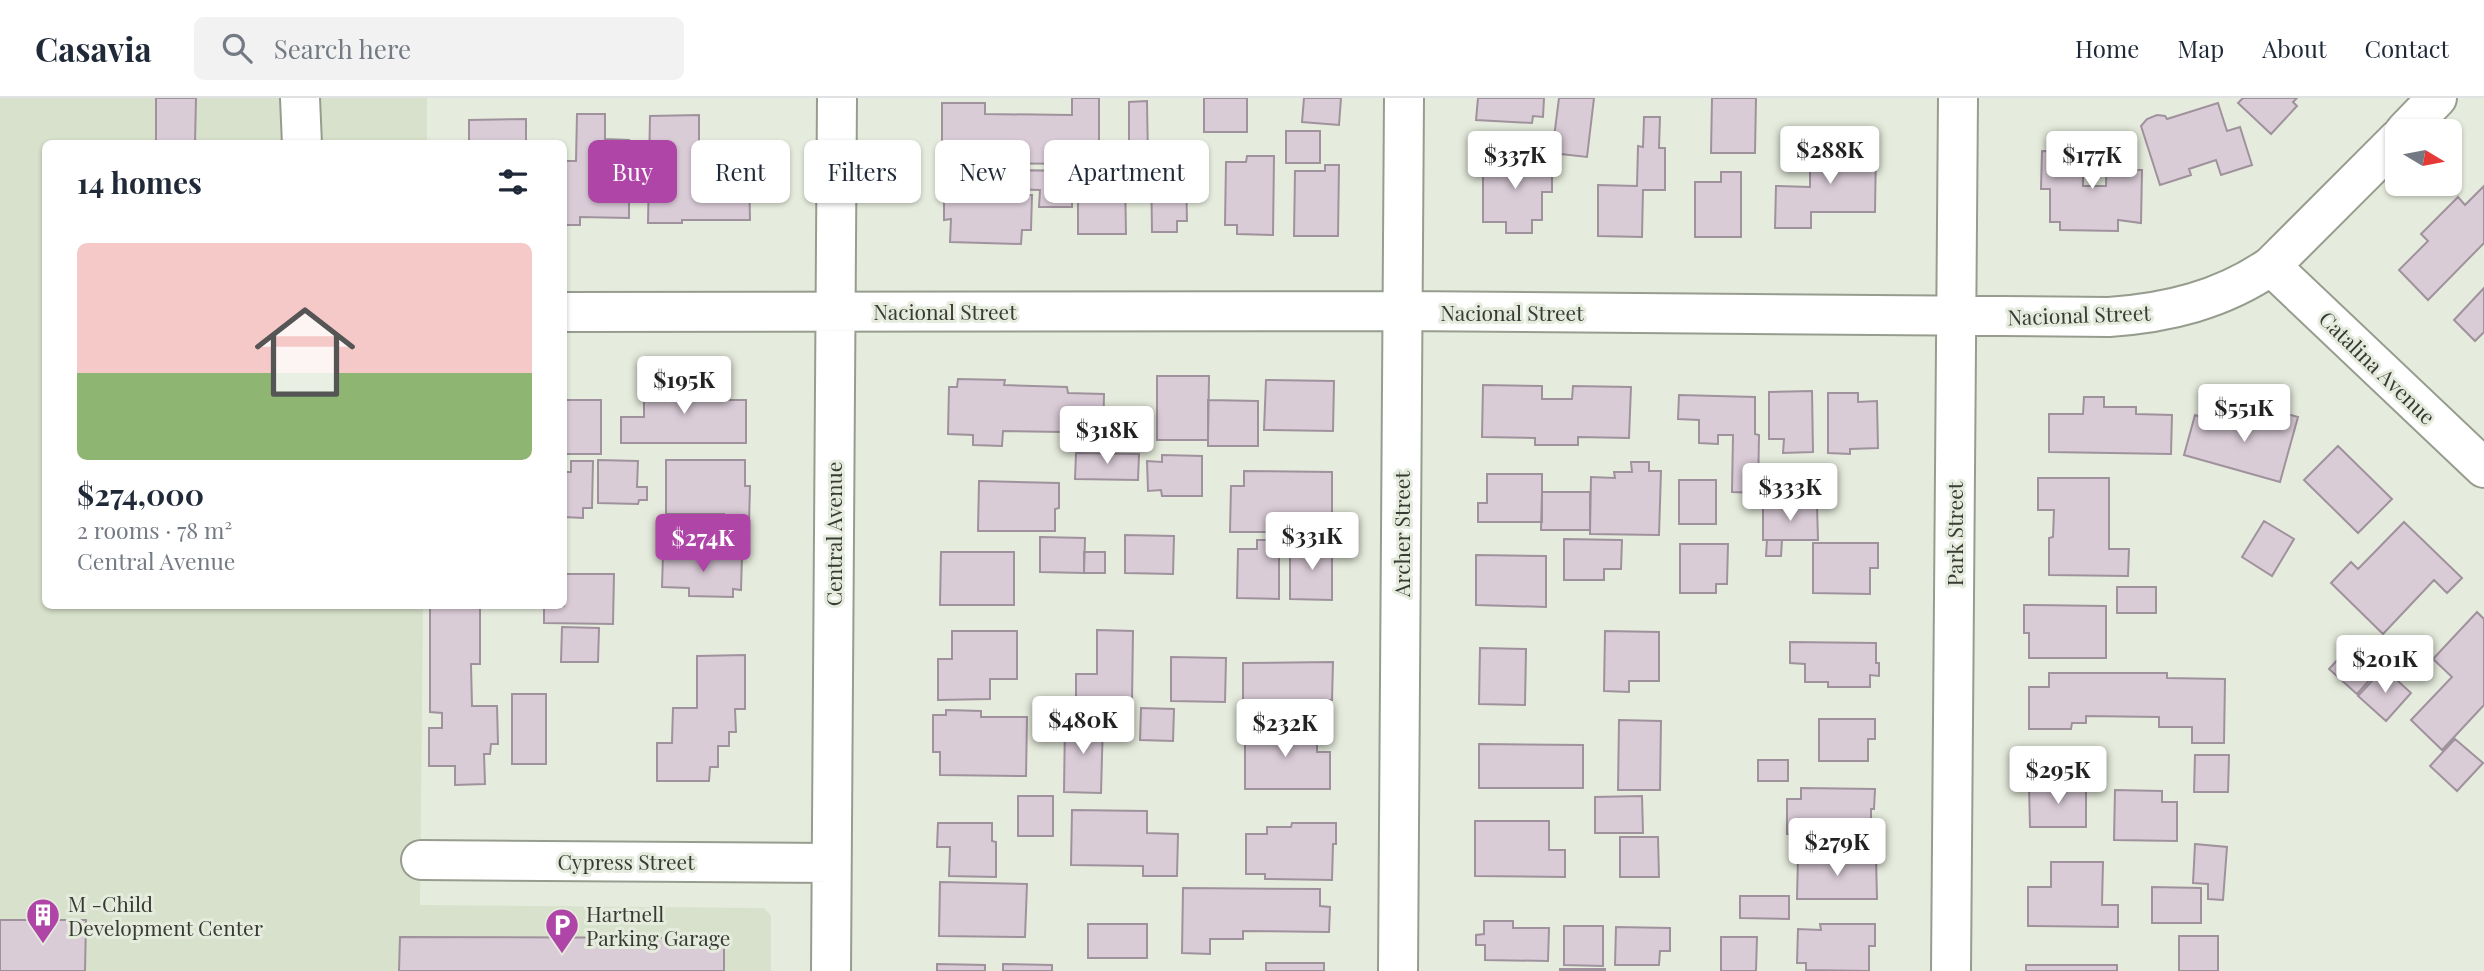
<!DOCTYPE html>
<html lang="en">
<head>
<meta charset="utf-8">
<style>
  body { margin:0; font-family:"Playfair Display",serif; background:#f2f2f3; color:#1f2937; height:100vh; display:flex; flex-direction:column; font-size:26px; white-space:nowrap }
  * { box-sizing:border-box; margin:0 }
  p { font-size:23px; color:#747a83 }
  .icon { flex:none; width:38px; height:38px; fill:none; stroke:currentColor; stroke-width:2; stroke-linecap:round; stroke-linejoin:round }
  .map { position:relative; flex:1; overflow:hidden }
  .panel { position:absolute; left:42px; top:42px; width:525px; height:469px; display:flex; flex-direction:column; background:#fff; border-radius:10px; box-shadow:0 2px 5px #0004 }
  .panel>* { flex:none }
  .top-card { position:absolute; left:588px; top:42px; width:665px; height:63px; display:flex; gap:14px }
  .needle { width:46px; rotate:100deg }
  .buttons { position:absolute; left:2385px; top:21px; display:grid; gap:14px }
  .buttons a { display:grid; place-items:center; width:77px; height:77px; border-radius:10px; background:#fff; box-shadow:0 2px 5px #0004; font-size:35px }
  .price { position:absolute; translate:-50% -60px; padding:0 16px; border-radius:7px; background:#fff; color:#222; font-size:23px; line-height:46px; filter:drop-shadow(0 2px 4px #0008) }
  .price::after { content:''; position:absolute; left:50%; top:42px; width:21px; height:16px; margin-left:-10px; background:inherit; clip-path:polygon(0 0,100% 0,50% 100%) }
  .price.selected { background:#af45a7; color:#fff }
  ul { padding:0; list-style:none }
  li { display:grid; align-content:center; gap:14px; height:371px; padding:0 35px }
  li span { display:grid; place-items:center; height:217px; border-radius:10px; color:#555 }
  li>.icon { margin-inline-start:auto }
  span .icon { width:126px; height:126px; fill:#fffc; stroke-width:1 }
  li b { font-size:30px }
  h2 { display:flex; justify-content:space-between; align-items:center; height:84px; padding:0 35px; font-size:30px }
  .pill { padding:0 24px; border-radius:10px; background:#fff; box-shadow:0 2px 5px #0004; font-size:24px; line-height:63px }
  .pill.selected { background:#af45a7; color:#fff }
  header { display:flex; align-items:center; gap:42px; box-sizing:border-box; height:98px; padding:0 35px; background:#fff; border-bottom:2px solid #e0e1e3 }
  header strong { font-size:33px }
  nav { display:flex; gap:38px; margin-inline-start:auto; font-size:24px }
  .search { width:490px; height:63px; background:#f2f2f3; display:flex; align-items:center; gap:18px; box-sizing:border-box; padding:0 24px; border-radius:10px; color:#747a83; font-size:26px }
  .map>svg:first-child { display:block }
  .built { fill:#d8e1cb }
  .building { fill:#daccd7; stroke:#9f929d; stroke-width:2 }
  .lines { fill:none; stroke-linecap:round; stroke-linejoin:round }
  .minor-casing { stroke:#979d8e; stroke-width:42 }
  .minor { stroke:#fff; stroke-width:38 }
  .labels { text-anchor:middle; dominant-baseline:central; stroke-width:6; stroke-linejoin:round; paint-order:stroke }
  .street-label { font-size:21px; fill:#383a34; stroke:#e6ecdd }
  .poi-label { font-size:21px; fill:#383a34; stroke:#e6ecdd; text-anchor:start }
</style>
</head>
<body>
<header>
<strong>Casavia</strong>
<div class="search"><svg class="icon" aria-label="search" viewBox="0 0 24 24"><circle cx="10" cy="10" r="6"/><path d="M15 15l6 6"/></svg>Search here</div>
<nav><a>Home</a><a>Map</a><a>About</a><a>Contact</a></nav>
</header>
<div class="map">
<svg width="2484" height="873" viewBox="0 0 2484 873">
  <rect width="100%" height="100%" fill="#e6ecdd"/>
  <path class="built" d="M 0,0 L 427,0 L 427,45 L 46,46 L 46,508 L 423,508 L 420,807 L 764,810 L 771,818 L 771,873 L 0,873 Z"/>
  <path class="building" d="M 156,0 L 196,0 L 195,46 L 156,46 Z
    M 1072,0 L 1099,0 L 1099,47 L 1110,47 L 1110,66 L 942,65 L 942,5 L 985,5 L 985,16 L 1072,17 Z
    M 1204,0 L 1247,0 L 1247,34 L 1204,34 Z
    M 1304,0 L 1341,0 L 1339,27 L 1302,24 Z
    M 1478,0 L 1544,0 L 1543,19 L 1533,18 L 1532,25 L 1476,22 Z
    M 1559,0 L 1594,0 L 1587,59 L 1552,55 Z
    M 1712,0 L 1756,0 L 1755,55 L 1711,55 Z
    M 2243,0 L 2297,0 L 2293,4 L 2297,8 L 2271,36 L 2238,5 Z
    M 1147,3 L 1148,62 L 1129,62 L 1129,4 Z
    M 2218,5 L 2227,33 L 2240,29 L 2252,67 L 2221,77 L 2216,62 L 2189,71 L 2191,77 L 2160,87 L 2141,28 L 2147,21 L 2157,17 L 2165,18 L 2167,21 Z
    M 577,16 L 605,16 L 605,41 L 629,42 L 629,120 L 580,119 L 580,127 L 564,127 L 564,63 L 576,63 Z
    M 699,17 L 699,74 L 749,74 L 750,122 L 682,122 L 682,125 L 648,125 L 650,18 Z
    M 1644,19 L 1660,19 L 1659,50 L 1665,50 L 1665,92 L 1643,92 L 1642,139 L 1598,138 L 1598,87 L 1637,88 L 1638,48 L 1643,49 Z
    M 526,21 L 526,46 L 469,46 L 469,22 Z
    M 1286,33 L 1320,33 L 1320,65 L 1286,65 Z
    M 1810,47 L 1876,48 L 1875,114 L 1811,114 L 1811,130 L 1775,130 L 1776,88 L 1810,89 Z
    M 2107,49 L 2134,49 L 2134,72 L 2142,72 L 2141,125 L 2118,122 L 2118,133 L 2060,132 L 2060,124 L 2050,124 L 2050,91 L 2041,91 L 2042,53 L 2083,54 L 2083,88 L 2106,88 Z
    M 1501,56 L 1542,56 L 1542,69 L 1552,69 L 1552,94 L 1542,94 L 1542,122 L 1532,122 L 1532,135 L 1506,135 L 1506,124 L 1483,124 L 1483,62 L 1501,62 Z
    M 1247,58 L 1274,58 L 1273,137 L 1237,136 L 1237,127 L 1225,127 L 1226,64 L 1246,64 Z
    M 1151,64 L 1161,64 L 1161,75 L 1186,75 L 1187,123 L 1177,123 L 1177,134 L 1152,134 Z
    M 1325,67 L 1339,67 L 1338,138 L 1294,138 L 1295,73 L 1325,73 Z
    M 1008,72 L 1072,73 L 1072,109 L 1039,109 L 1040,92 L 1008,91 Z
    M 1721,74 L 1741,74 L 1741,139 L 1695,139 L 1695,84 L 1721,84 Z
    M 1078,76 L 1125,77 L 1126,136 L 1078,136 Z
    M 2484,88 L 2484,145 L 2428,202 L 2399,172 L 2428,143 L 2421,136 L 2458,99 L 2465,107 Z
    M 944,95 L 1032,97 L 1031,132 L 1022,132 L 1021,146 L 950,144 L 951,121 L 944,122 Z
    M 2484,190 L 2484,234 L 2475,243 L 2454,222 Z
    M 644,275 L 687,278 L 687,288 L 694,287 L 694,302 L 746,302 L 746,345 L 621,345 L 621,319 L 644,319 Z
    M 1157,278 L 1209,278 L 1208,342 L 1157,342 Z
    M 958,281 L 1005,282 L 1004,287 L 1067,289 L 1068,295 L 1104,296 L 1103,346 L 1062,345 L 1063,334 L 1003,333 L 1002,348 L 973,347 L 973,337 L 948,336 L 949,289 L 957,289 Z
    M 1266,282 L 1334,283 L 1333,333 L 1264,332 Z
    M 1483,287 L 1542,288 L 1542,301 L 1572,301 L 1573,288 L 1631,289 L 1629,340 L 1578,339 L 1578,347 L 1535,347 L 1535,340 L 1482,339 Z
    M 1812,293 L 1813,354 L 1783,355 L 1784,341 L 1769,341 L 1769,294 Z
    M 1828,295 L 1858,295 L 1858,304 L 1877,303 L 1878,350 L 1850,351 L 1850,356 L 1828,355 Z
    M 1679,297 L 1755,299 L 1755,336 L 1759,337 L 1758,395 L 1732,394 L 1733,337 L 1718,337 L 1718,346 L 1699,345 L 1699,322 L 1678,321 Z
    M 2084,299 L 2104,299 L 2104,309 L 2136,309 L 2136,316 L 2172,317 L 2171,356 L 2049,354 L 2049,316 L 2083,316 Z
    M 564,302 L 601,302 L 601,356 L 564,356 Z
    M 1208,302 L 1258,303 L 1258,348 L 1208,348 Z
    M 2272,312 L 2298,319 L 2280,384 L 2184,357 L 2195,317 L 2233,328 L 2237,317 L 2268,326 Z
    M 2338,348 L 2392,401 L 2358,435 L 2304,382 Z
    M 1076,355 L 1139,356 L 1138,382 L 1075,381 Z
    M 1162,357 L 1202,358 L 1202,398 L 1162,398 L 1161,392 L 1148,393 L 1147,363 L 1162,364 Z
    M 598,362 L 638,363 L 637,389 L 647,389 L 647,402 L 639,402 L 638,406 L 598,405 Z
    M 666,362 L 745,362 L 745,388 L 750,388 L 749,425 L 724,425 L 724,416 L 666,416 Z
    M 571,363 L 593,363 L 592,410 L 583,410 L 583,420 L 564,419 L 564,374 L 571,374 Z
    M 1631,364 L 1649,364 L 1649,373 L 1661,373 L 1659,437 L 1590,436 L 1591,379 L 1615,380 L 1614,374 L 1632,374 Z
    M 1244,373 L 1332,374 L 1332,415 L 1323,415 L 1323,434 L 1230,434 L 1231,388 L 1244,388 Z
    M 1487,376 L 1542,376 L 1542,424 L 1478,424 L 1478,405 L 1487,405 Z
    M 2038,380 L 2109,380 L 2109,451 L 2129,451 L 2128,478 L 2049,477 L 2049,440 L 2053,439 L 2054,412 L 2038,412 Z
    M 1679,382 L 1716,382 L 1716,426 L 1679,426 Z
    M 979,383 L 1059,385 L 1059,410 L 1055,411 L 1055,433 L 978,433 Z
    M 1542,394 L 1590,394 L 1590,432 L 1541,432 Z
    M 1763,407 L 1817,407 L 1818,442 L 1763,442 Z
    M 2264,423 L 2294,441 L 2272,478 L 2242,459 Z
    M 2404,424 L 2462,480 L 2447,495 L 2434,482 L 2383,536 L 2331,485 L 2351,464 L 2358,471 Z
    M 1125,437 L 1174,438 L 1173,476 L 1125,475 Z
    M 1040,439 L 1085,440 L 1084,475 L 1040,474 Z
    M 1564,441 L 1622,442 L 1621,471 L 1604,471 L 1604,482 L 1564,482 Z
    M 1257,442 L 1279,442 L 1279,501 L 1237,500 L 1238,451 L 1257,451 Z
    M 1767,442 L 1782,442 L 1781,458 L 1766,458 Z
    M 1310,443 L 1332,444 L 1332,502 L 1290,501 L 1290,452 L 1310,452 Z
    M 1813,445 L 1878,445 L 1878,470 L 1870,470 L 1870,496 L 1813,495 Z
    M 1680,446 L 1728,446 L 1727,486 L 1716,486 L 1716,495 L 1680,495 Z
    M 941,454 L 1014,454 L 1014,507 L 940,507 Z
    M 1084,454 L 1105,454 L 1105,475 L 1084,475 Z
    M 663,456 L 742,458 L 741,492 L 733,491 L 733,499 L 689,498 L 689,490 L 662,489 Z
    M 1476,457 L 1546,458 L 1546,509 L 1476,507 Z
    M 564,476 L 614,476 L 613,526 L 544,525 L 544,508 L 564,508 Z
    M 2117,489 L 2156,489 L 2156,515 L 2117,515 Z
    M 2024,507 L 2106,508 L 2106,560 L 2029,560 L 2029,535 L 2024,535 Z
    M 430,508 L 480,508 L 480,566 L 471,566 L 472,608 L 497,608 L 498,646 L 491,646 L 490,656 L 484,656 L 485,686 L 455,687 L 455,668 L 429,668 L 429,630 L 442,630 L 442,615 L 430,614 Z
    M 2477,514 L 2484,521 L 2484,607 L 2442,652 L 2411,622 L 2452,579 L 2433,561 Z
    M 562,529 L 599,530 L 598,564 L 561,564 Z
    M 1097,532 L 1133,533 L 1132,605 L 1076,604 L 1076,576 L 1097,576 Z
    M 952,533 L 1017,533 L 1017,581 L 990,581 L 990,601 L 938,602 L 938,561 L 952,561 Z
    M 1605,533 L 1659,534 L 1659,583 L 1629,583 L 1629,594 L 1604,593 Z
    M 2355,543 L 2382,568 L 2357,596 L 2329,571 Z
    M 1790,544 L 1876,545 L 1876,565 L 1879,565 L 1879,578 L 1870,577 L 1870,589 L 1828,589 L 1828,584 L 1805,584 L 1805,566 L 1790,565 Z
    M 1480,550 L 1526,551 L 1525,607 L 1479,606 Z
    M 745,557 L 745,611 L 735,611 L 736,634 L 729,634 L 729,648 L 718,648 L 718,669 L 710,669 L 709,683 L 657,683 L 657,645 L 672,645 L 673,610 L 697,610 L 697,558 Z
    M 1171,559 L 1226,560 L 1225,604 L 1171,603 Z
    M 1333,564 L 1332,602 L 1243,602 L 1243,565 Z
    M 2384,570 L 2411,595 L 2386,623 L 2358,598 Z
    M 2049,575 L 2167,575 L 2167,580 L 2225,581 L 2224,645 L 2192,645 L 2192,629 L 2159,629 L 2159,619 L 2086,618 L 2086,625 L 2072,625 L 2071,631 L 2029,631 L 2029,589 L 2049,589 Z
    M 512,596 L 546,596 L 546,666 L 512,666 Z
    M 1141,610 L 1174,611 L 1173,643 L 1140,642 Z
    M 946,612 L 981,613 L 981,619 L 1027,619 L 1026,678 L 940,677 L 940,654 L 933,654 L 933,617 L 946,617 Z
    M 1819,621 L 1875,621 L 1875,641 L 1868,641 L 1868,663 L 1819,663 Z
    M 1065,622 L 1103,623 L 1101,695 L 1064,694 Z
    M 1619,622 L 1661,623 L 1660,692 L 1618,692 Z
    M 1245,628 L 1317,628 L 1317,654 L 1330,654 L 1330,691 L 1245,691 Z
    M 2455,641 L 2483,665 L 2457,693 L 2430,668 Z
    M 1479,646 L 1583,647 L 1583,690 L 1479,690 Z
    M 2195,657 L 2229,657 L 2228,694 L 2194,694 Z
    M 1758,662 L 1788,662 L 1788,683 L 1758,683 Z
    M 2029,688 L 2086,688 L 2086,729 L 2030,729 Z
    M 1801,690 L 1875,691 L 1874,711 L 1871,711 L 1871,733 L 1833,733 L 1833,737 L 1787,736 L 1787,701 L 1801,701 Z
    M 2115,692 L 2162,693 L 2162,704 L 2177,704 L 2177,743 L 2114,742 Z
    M 1018,698 L 1053,698 L 1053,738 L 1018,738 Z
    M 1642,698 L 1643,735 L 1595,735 L 1595,699 Z
    M 1072,712 L 1147,713 L 1147,735 L 1178,736 L 1177,778 L 1143,778 L 1143,768 L 1071,767 Z
    M 1475,723 L 1549,723 L 1549,752 L 1565,752 L 1565,779 L 1475,778 Z
    M 938,725 L 992,725 L 992,743 L 996,744 L 996,779 L 949,778 L 950,749 L 937,749 Z
    M 1292,725 L 1336,725 L 1336,746 L 1333,746 L 1332,782 L 1265,781 L 1265,776 L 1246,776 L 1246,736 L 1267,736 L 1267,729 L 1291,729 Z
    M 1620,739 L 1658,739 L 1659,779 L 1620,779 Z
    M 2195,746 L 2227,749 L 2223,802 L 2208,801 L 2208,786 L 2193,785 Z
    M 1798,759 L 1876,759 L 1877,801 L 1797,801 Z
    M 2051,764 L 2103,764 L 2102,807 L 2118,807 L 2118,829 L 2028,828 L 2028,789 L 2051,789 Z
    M 940,784 L 1027,786 L 1025,839 L 939,838 Z
    M 2152,789 L 2201,790 L 2201,825 L 2152,825 Z
    M 1183,790 L 1320,791 L 1320,808 L 1330,809 L 1329,834 L 1243,833 L 1243,841 L 1210,841 L 1210,856 L 1182,855 Z
    M 1740,798 L 1789,798 L 1789,821 L 1740,820 Z
    M 0,822 L 86,822 L 85,873 L 0,873 Z
    M 1484,823 L 1513,823 L 1513,830 L 1549,830 L 1548,863 L 1485,862 L 1485,847 L 1476,847 L 1476,837 L 1484,836 Z
    M 1088,826 L 1147,826 L 1147,860 L 1088,860 Z
    M 1820,826 L 1875,826 L 1875,848 L 1869,848 L 1869,873 L 1806,872 L 1806,865 L 1797,865 L 1798,831 L 1821,832 Z
    M 1564,828 L 1603,828 L 1603,868 L 1564,867 Z
    M 1616,829 L 1670,830 L 1670,853 L 1660,853 L 1659,867 L 1615,867 Z
    M 2179,838 L 2218,838 L 2218,873 L 2179,873 Z
    M 400,839 L 724,840 L 724,873 L 399,873 Z
    M 1721,839 L 1757,839 L 1756,873 L 1721,873 Z
    M 1266,865 L 1324,865 L 1324,873 L 1266,873 Z
    M 937,866 L 985,867 L 985,873 L 937,873 Z
    M 1003,866 L 1052,867 L 1052,873 L 1003,873 Z
    M 2026,867 L 2117,867 L 2117,873 L 2026,873 Z
    M 1560,871 L 1605,871 L 1605,873 L 1560,873 Z"/>
  <g class="lines">
    <g class="minor-casing">
      <path id="minor" d="M 300,0 L 302,46
        M 2405,33 L 2437,0
        M 2271,168 L 2484,370
        M 564,214 L 1402,213 L 2109,219 C 2167,215 2222,202 2271,168 L 2398,41
        M 421,762 L 831,765
        M 831,873 L 837,0
        M 1398,873 L 1404,0
        M 1951,873 L 1958,0"/>
    </g>
    <use href="#minor" class="minor"/>
  </g>
  <defs>
    <g id="building-pin" transform="scale(1.75)"><path d="M0 17L-7.5 6A9.5 9.5 0 1 1 7.5 6Z" fill="#af45a7" stroke="#e6ecdd"/><path d="M-4-6H4V6H1V3H-1V6H-4ZM-2.5-4.3h1.7v1.8h-1.7ZM.8-4.3h1.7v1.8H.8ZM-2.5-1h1.7V.8h-1.7ZM.8-1h1.7V.8H.8Z" fill="#fff"/></g>
    <g id="parking-pin" transform="scale(1.75)"><path d="M0 17L-7.5 6A9.5 9.5 0 1 1 7.5 6Z" fill="#af45a7" stroke="#e6ecdd"/><path d="M-3.5-5.5H1a3.5 3.5 0 0 1 0 7H-1V5.5H-3.5ZM-1-3.4V-.6H.8a1.4 1.4 0 0 0 0-2.8Z" fill="#fff"/></g>
  </defs>
  <g fill-rule="evenodd">
    <use href="#building-pin" x="43" y="817"/>
    <use href="#parking-pin" x="562" y="827"/>
  </g>
  <g class="labels">
    <g class="street-label">
      <text x="945" y="213">Nacional Street</text>
      <text x="1512" y="214">Nacional Street</text>
      <text transform="translate(2079 216) rotate(-2)">Nacional Street</text>
      <text transform="translate(2378 269) rotate(44)">Catalina Avenue</text>
      <text transform="translate(833 436) rotate(-90)">Central Avenue</text>
      <text transform="translate(1401 436) rotate(-90)">Archer Street</text>
      <text transform="translate(1954 436) rotate(-90)">Park Street</text>
      <text x="626" y="763">Cypress Street</text>
    </g>
    <g class="poi-label">
      <text x="68" y="805">M -Child<tspan x="68" dy="24">Development Center</tspan></text>
      <text x="586" y="815">Hartnell<tspan x="586" dy="24">Parking Garage</tspan></text>
    </g>
  </g>
</svg>
<div class="buttons">
<a><svg class="needle" viewBox="-14 -14 28 28"><path d="M0-13l5 13h-10z" fill="#e53935"/><path d="M0 13l5-13h-10z" fill="#747a83"/></svg></a>
</div>
<b class="price" style="left:1830px;top:88px">$288K</b>
<b class="price" style="left:1515px;top:93px">$337K</b>
<b class="price" style="left:2092px;top:93px">$177K</b>
<b class="price" style="left:684px;top:318px">$195K</b>
<b class="price" style="left:2244px;top:346px">$551K</b>
<b class="price" style="left:1107px;top:368px">$318K</b>
<b class="price" style="left:1790px;top:425px">$333K</b>
<b class="price" style="left:1312px;top:474px">$331K</b>
<b class="price selected" style="left:703px;top:476px">$274K</b>
<b class="price" style="left:2385px;top:597px">$201K</b>
<b class="price" style="left:1083px;top:658px">$480K</b>
<b class="price" style="left:1285px;top:661px">$232K</b>
<b class="price" style="left:2058px;top:708px">$295K</b>
<b class="price" style="left:1837px;top:780px">$279K</b>
<div class="top-card">
<a class="pill selected">Buy</a>
<a class="pill">Rent</a>
<a class="pill">Filters</a>
<a class="pill">New</a>
<a class="pill">Apartment</a>
</div>
<section class="panel">
<h2>14 homes<svg class="icon" aria-label="filters" viewBox="0 0 24 24"><path d="M4 7h16M4 17h16"/><circle cx="9" cy="7" r="2"/><circle cx="15" cy="17" r="2"/></svg></h2>
<ul>
<li><span style="background:linear-gradient(#f6c9c9 60%,#8fb573 0)"><svg class="icon" aria-label="home" viewBox="0 0 24 24"><path d="M3 11l9-7 9 7M6 9v11h12V9"/></svg></span><div><b>$274,000</b><p>2 rooms · 78 m²</p><p>Central Avenue</p></div></li>
</ul>
</section>
</div>
</body>
</html>
